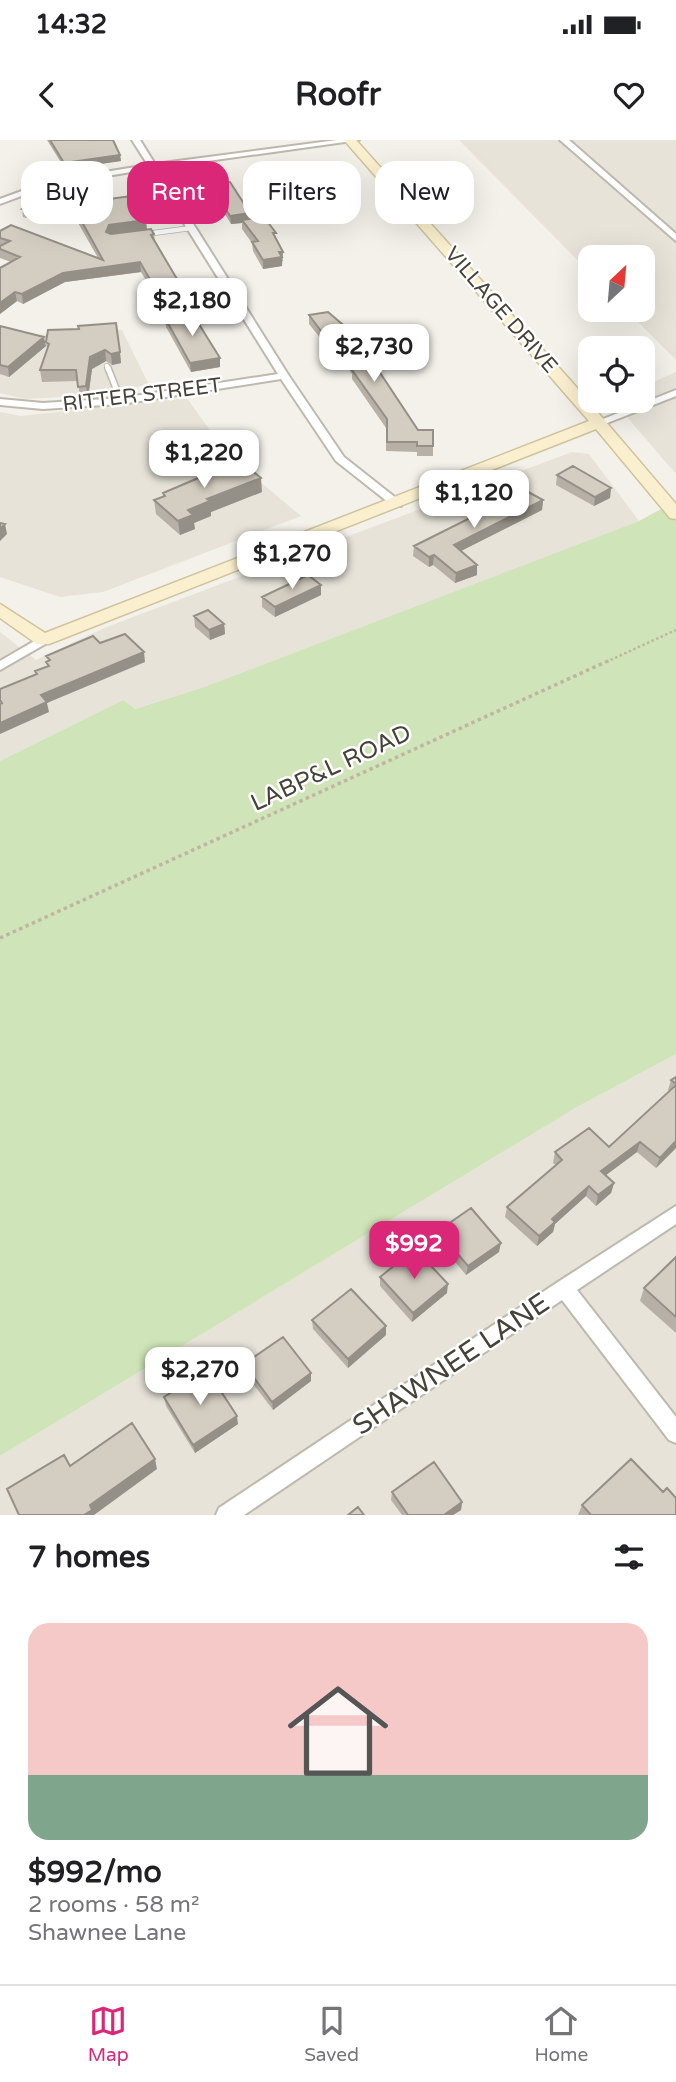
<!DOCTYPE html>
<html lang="en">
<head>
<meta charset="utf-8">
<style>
  body { margin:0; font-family:"Varela Round",sans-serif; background:#f2f2f2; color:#202124; height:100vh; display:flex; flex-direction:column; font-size:26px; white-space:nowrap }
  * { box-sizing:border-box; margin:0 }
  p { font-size:23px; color:#757577 }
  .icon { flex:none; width:38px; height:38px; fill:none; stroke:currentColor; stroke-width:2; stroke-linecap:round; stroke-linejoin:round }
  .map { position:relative; height:1375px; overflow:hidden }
  .sheet { display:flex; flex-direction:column; background:#fff; flex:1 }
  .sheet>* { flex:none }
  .guide { position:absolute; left:21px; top:21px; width:635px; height:63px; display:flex; gap:14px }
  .needle { width:46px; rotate:26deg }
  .controls { position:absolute; left:578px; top:105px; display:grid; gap:14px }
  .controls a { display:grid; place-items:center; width:77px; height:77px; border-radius:14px; background:#fff; box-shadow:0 7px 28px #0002; font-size:35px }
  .price { position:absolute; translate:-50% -60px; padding:0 16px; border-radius:14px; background:#fff; color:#222; font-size:23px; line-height:46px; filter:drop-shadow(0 2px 4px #0008) }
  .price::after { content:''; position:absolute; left:50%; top:42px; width:21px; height:16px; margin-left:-10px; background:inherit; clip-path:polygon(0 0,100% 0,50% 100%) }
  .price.active { background:#db2777; color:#fff }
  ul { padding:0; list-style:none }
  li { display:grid; align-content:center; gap:14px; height:371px; padding:0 28px }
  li+li { border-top:2px solid #e0e0e0 }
  li span { display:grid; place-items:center; height:217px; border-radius:21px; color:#555 }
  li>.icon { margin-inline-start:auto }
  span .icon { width:126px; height:126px; fill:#fffc; stroke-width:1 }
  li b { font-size:30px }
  h2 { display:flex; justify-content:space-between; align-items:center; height:84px; padding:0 28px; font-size:30px }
  .tag { padding:0 24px; border-radius:21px; background:#fff; box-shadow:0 7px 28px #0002; font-size:24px; line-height:63px }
  .tag.active { background:#db2777; color:#fff }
  .status { display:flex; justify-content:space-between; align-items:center; height:49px; padding:0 35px; background:#fff; direction:ltr }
  .status svg { height:19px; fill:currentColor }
  header { display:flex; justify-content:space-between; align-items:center; height:91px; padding:0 28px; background:#fff; font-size:32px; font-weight:700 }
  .tabs { display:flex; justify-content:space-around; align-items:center; height:98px; border-top:2px solid #e0e0e0; background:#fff; font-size:19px; color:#757577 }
  .tabs a { display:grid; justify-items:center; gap:4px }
  .tabs .active { color:#db2777 }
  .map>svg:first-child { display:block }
  .residential { fill:#e7e3d9 }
  .green { fill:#cfe4b8 }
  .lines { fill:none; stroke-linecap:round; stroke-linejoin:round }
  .lane-far1-casing { stroke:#beb9ae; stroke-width:6 }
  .lane-casing { stroke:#beb9ae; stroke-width:8 }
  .street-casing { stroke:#beb9ae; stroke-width:4 }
  .secondary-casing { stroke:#cfc39e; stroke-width:3 }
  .path-far1 { stroke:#bfb5a0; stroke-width:2.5; stroke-dasharray:2.5 2.5; stroke-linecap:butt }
  .path { stroke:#bfb5a0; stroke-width:3.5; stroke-dasharray:3.5 3.5; stroke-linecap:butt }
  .lane-far1 { stroke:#fff; stroke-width:4.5 }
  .lane { stroke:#fff; stroke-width:5 }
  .street { fill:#fff; fill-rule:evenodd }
  .secondary { fill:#faf0cf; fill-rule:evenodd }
  .wall { fill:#b6b0a6 }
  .shaded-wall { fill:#949087 }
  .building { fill:#d4cdc1; stroke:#949087; stroke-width:2 }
  .labels { text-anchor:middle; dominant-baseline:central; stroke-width:5; stroke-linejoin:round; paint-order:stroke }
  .far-street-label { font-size:21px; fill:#474239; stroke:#fff }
  .street-label { font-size:24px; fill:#474239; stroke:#fff }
  .near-street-label { font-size:28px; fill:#474239; stroke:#fff }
</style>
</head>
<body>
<div class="status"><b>14:32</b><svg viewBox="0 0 49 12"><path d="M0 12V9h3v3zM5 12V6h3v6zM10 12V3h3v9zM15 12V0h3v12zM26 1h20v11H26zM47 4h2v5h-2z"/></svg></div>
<header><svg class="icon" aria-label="back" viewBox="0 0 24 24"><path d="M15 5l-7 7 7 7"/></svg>Roofr<svg class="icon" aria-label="heart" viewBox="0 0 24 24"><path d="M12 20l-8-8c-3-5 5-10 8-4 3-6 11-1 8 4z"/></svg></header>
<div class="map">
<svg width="676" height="1375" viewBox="0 0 676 1375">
  <rect width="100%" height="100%" fill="#f4f1ea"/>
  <path class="residential" d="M 459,0 L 676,0 L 676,220 L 626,170 L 642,170 L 642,117 L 590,117 L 590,133 Z
    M 122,190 L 149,245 L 79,256 L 25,259 L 0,253 L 0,191 L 20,196 Z
    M 676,232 L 676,334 L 613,261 L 642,261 L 642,247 Z
    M 187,258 L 226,313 L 301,376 L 103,452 L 60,457 L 0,437 L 0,272 L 21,276 Z
    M 572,312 L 589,314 L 639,381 L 204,547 L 134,569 L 123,560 L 0,621 L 0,492 L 36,520 L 104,488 Z
    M 676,914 L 676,1375 L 0,1375 L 0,1316 L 577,967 Z"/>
  <path class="green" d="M 676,361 L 676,914 L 577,967 L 0,1316 L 0,621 L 123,560 L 135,569 L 204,547 L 639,381 Z"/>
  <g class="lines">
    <g class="lane-far1-casing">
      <path id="lane-far1" d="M 146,94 L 191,88
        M 107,226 L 108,229"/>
    </g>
    <g class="lane-casing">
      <path id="lane" d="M 108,228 L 121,261"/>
    </g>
    <g class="street-casing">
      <path id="street" d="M 132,0 L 140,0 L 155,24 L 337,0 L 359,0 L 158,28 L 289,236 L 344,317 L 401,362 L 401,366 L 393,366 L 336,321 L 281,239 L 121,264 L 43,269 L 0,265 L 0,259 L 43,263 L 121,258 L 278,234 L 150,29 L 51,45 L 0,64 L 0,59 L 49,41 L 148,25 Z
        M 560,0 L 569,0 L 676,94 L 676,101 Z
        M 676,250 L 676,256 L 602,285 L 593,283 Z
        M 43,496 L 49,500 L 47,503 L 0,530 L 0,521 Z
        M 676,1066 L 676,1084 L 577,1150 L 676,1277 L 676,1303 L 669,1300 L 562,1160 L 244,1375 L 216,1375 L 219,1368 L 558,1142 Z"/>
    </g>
    <g class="secondary-casing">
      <path id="secondary" d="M 344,0 L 356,0 L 571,241 L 676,364 L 676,379 L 670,378 L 596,289 L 49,504 L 37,504 L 0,478 L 0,464 L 45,493 L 589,281 Z"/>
    </g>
    <path class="path-far1" d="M 606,522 L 676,490"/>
    <path class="path" d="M 0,798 L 610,520"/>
    <use href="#lane-far1" class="lane-far1"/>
    <use href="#lane" class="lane"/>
    <use href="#street" class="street"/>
    <use href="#secondary" class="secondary"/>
  </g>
  <path class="wall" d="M 47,0 L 113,0 L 120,15 L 121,21 L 65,29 Z
    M 211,45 L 250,73 L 251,79 L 277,101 L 283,121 L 282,121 L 282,126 L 263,129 L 253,111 L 252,103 L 242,89 L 242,83 L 231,84 L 212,53 Z
    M 69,60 L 70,69 L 50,84 L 23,77 L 22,69 Z
    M 72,64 L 147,89 L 154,94 L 155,101 L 177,149 L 153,152 L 141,132 L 65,142 L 23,164 L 17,161 L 0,174 L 11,122 L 0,118 L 0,91 L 98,118 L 73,74 Z
    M 328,172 L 418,290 L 433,306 L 433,316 L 417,316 L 417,312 L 386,311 L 386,288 L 352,239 L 352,234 L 332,203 L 325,204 L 309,184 L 309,175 Z
    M 165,178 L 220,227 L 191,232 L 166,187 Z
    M 116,183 L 121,223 L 112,225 L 106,221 L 92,229 L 88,258 L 80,258 L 78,241 L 42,242 L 40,230 L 47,209 L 46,202 L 79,189 Z
    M 0,186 L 46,206 L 9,237 L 0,234 Z
    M 557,335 L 611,348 L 610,358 L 594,366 L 556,345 Z
    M 262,352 L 211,372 L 211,376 L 194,383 L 195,389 L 180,395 L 156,374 L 154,360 L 163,357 L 163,353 Z
    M 498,360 L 543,360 L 542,370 L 461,411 L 477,425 L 477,435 L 455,443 L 433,425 L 429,427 L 413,416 L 414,406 L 498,364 Z
    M 321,445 L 321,455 L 275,477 L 262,467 L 262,457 Z
    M 194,476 L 224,484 L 225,494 L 210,500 L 195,487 Z
    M 676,937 L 676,1008 L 656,1028 L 637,1012 L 606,1035 L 614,1043 L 611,1053 L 596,1066 L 586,1056 L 555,1084 L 553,1092 L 537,1106 L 505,1077 L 507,1067 L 556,1025 L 553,1023 L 555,1012 L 609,1007 L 669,951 L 668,950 L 671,940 Z
    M 438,1091 L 499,1112 L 466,1135 L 437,1100 Z
    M 676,1117 L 676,1193 L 640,1161 L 644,1148 Z
    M 380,1137 L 447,1153 L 412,1182 L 380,1146 Z
    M 312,1180 L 386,1186 L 386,1195 L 348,1228 L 313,1189 Z
    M 244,1224 L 311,1233 L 311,1241 L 273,1270 L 245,1233 Z
    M 164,1257 L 238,1284 L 195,1313 L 166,1266 Z
    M 392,1352 L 462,1362 L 461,1370 L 453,1375 L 402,1375 L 391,1360 Z
    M 663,1352 L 676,1375 L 578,1375 L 582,1365 Z"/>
  <path class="shaded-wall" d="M 120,15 L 121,21 L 65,29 L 64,23 Z
    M 69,60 L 70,69 L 50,84 L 48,76 Z
    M 250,73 L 251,82 L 242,80 L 242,83 L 231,84 L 230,76 Z
    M 146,80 L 147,89 L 110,94 L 106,92 L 109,85 Z
    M 279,112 L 283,112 L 282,126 L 263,129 L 263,120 Z
    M 140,122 L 141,132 L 65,142 L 23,164 L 22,154 L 63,133 Z
    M 177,139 L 177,149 L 153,152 L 152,143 Z
    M 15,152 L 17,161 L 0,174 L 0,163 Z
    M 332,194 L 332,203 L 325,204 L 324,195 Z
    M 44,197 L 46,206 L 9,237 L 8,227 Z
    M 105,210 L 106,221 L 92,229 L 88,258 L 86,246 L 90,217 Z
    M 120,212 L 121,223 L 112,225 L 111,214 Z
    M 220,218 L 220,227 L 191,232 L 190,223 Z
    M 261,338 L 262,352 L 211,372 L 211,376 L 194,383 L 195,389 L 180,395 L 178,381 L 188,370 L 207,359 Z
    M 611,348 L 610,358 L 594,366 L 595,357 Z
    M 543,360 L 542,370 L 453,415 L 454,405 Z
    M 5,384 L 7,394 L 0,401 L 0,389 Z
    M 434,415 L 433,425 L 429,427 L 429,417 Z
    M 477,425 L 477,435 L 455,443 L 456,433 Z
    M 321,445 L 321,455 L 275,477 L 275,467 Z
    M 224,484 L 225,494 L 210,500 L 209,490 Z
    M 144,512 L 145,522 L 47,563 L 49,572 L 0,594 L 0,583 L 41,555 Z
    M 676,1001 L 676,1008 L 656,1028 L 660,1018 Z
    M 640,1002 L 637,1012 L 598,1041 L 601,1031 Z
    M 614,1043 L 611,1053 L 596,1066 L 598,1055 Z
    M 589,1046 L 586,1056 L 555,1084 L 553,1092 L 537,1106 L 539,1096 L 552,1079 Z
    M 501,1103 L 499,1112 L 466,1135 L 468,1126 Z
    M 448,1144 L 447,1153 L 412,1182 L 413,1173 Z
    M 386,1186 L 386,1195 L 348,1228 L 348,1219 Z
    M 311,1233 L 311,1241 L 273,1270 L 272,1262 Z
    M 237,1276 L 238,1284 L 195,1313 L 193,1305 Z
    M 155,1319 L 157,1329 L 94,1375 L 84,1375 L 90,1365 Z
    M 462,1362 L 461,1370 L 453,1375 L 444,1375 Z"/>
  <path class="building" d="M 50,0 L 113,0 L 120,15 L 64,23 Z
    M 230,42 L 250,73 L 230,76 L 211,45 Z
    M 46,54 L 69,60 L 48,76 L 22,69 Z
    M 131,56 L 146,80 L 109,85 L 106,92 L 111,94 L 151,89 L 154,94 L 151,95 L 177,139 L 152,143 L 140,122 L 63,133 L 22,154 L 15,152 L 0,163 L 0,128 L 20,117 L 0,109 L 0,106 L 10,101 L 0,98 L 0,91 L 11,85 L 103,120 L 72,64 Z
    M 264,77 L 276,93 L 273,93 L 283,112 L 279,112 L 282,117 L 263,120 L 252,102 L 258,101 L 242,80 Z
    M 328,172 L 355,195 L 418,290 L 433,290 L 433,306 L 417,306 L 417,302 L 387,302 L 387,279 L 352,230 L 355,229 L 332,194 L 324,195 L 309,175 Z
    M 192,173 L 220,218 L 190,223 L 165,178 Z
    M 116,183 L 120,212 L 111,214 L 105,210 L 90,217 L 86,246 L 78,247 L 76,230 L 40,230 L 49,204 L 46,202 L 48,190 L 79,189 L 78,186 Z
    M 0,186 L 44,197 L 8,227 L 0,225 Z
    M 229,325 L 234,329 L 245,325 L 261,338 L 207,359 L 210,361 L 188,370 L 193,375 L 178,381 L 154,360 L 165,356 L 163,353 Z
    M 573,326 L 611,348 L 595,357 L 557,335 Z
    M 521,348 L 543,360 L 454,405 L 477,425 L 456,433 L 434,415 L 429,417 L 414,406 L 502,362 L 498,360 Z
    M 0,383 L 5,384 L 0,389 Z
    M 308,435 L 321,445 L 275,467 L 262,457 Z
    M 208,470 L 224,484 L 209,490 L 194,476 Z
    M 125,494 L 144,512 L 41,555 L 47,562 L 0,583 L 0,564 L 2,563 L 0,560 L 0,549 L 37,534 L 35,531 L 49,526 L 46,522 L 50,520 L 46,516 L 93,496 L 100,503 Z
    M 676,937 L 676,944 L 671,940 Z
    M 676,945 L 676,1001 L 660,1018 L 640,1002 L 601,1031 L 614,1043 L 598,1055 L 589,1046 L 552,1079 L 555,1082 L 539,1096 L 507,1067 L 562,1020 L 555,1012 L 589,988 L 609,1007 Z
    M 471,1068 L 501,1103 L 468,1126 L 438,1091 Z
    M 415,1109 L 448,1144 L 413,1173 L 380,1137 Z
    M 676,1117 L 676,1177 L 644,1148 Z
    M 351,1149 L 386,1186 L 348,1219 L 312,1180 Z
    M 283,1197 L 311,1233 L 272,1262 L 244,1224 Z
    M 207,1230 L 237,1276 L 193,1305 L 164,1257 Z
    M 132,1283 L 155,1319 L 90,1365 L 92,1370 L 84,1375 L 19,1375 L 7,1349 L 64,1315 L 70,1326 Z
    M 631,1319 L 663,1352 L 667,1348 L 676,1358 L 676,1375 L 591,1375 L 582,1365 Z
    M 434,1322 L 462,1362 L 444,1375 L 408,1375 L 392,1352 Z
    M 358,1367 L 364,1375 L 348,1375 Z"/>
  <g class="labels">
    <g class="far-street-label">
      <text transform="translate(501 170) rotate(49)">VILLAGE DRIVE</text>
      <text transform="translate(142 255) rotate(-7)">RITTER STREET</text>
    </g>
    <g class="street-label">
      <text transform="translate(331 628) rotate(-25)">LABP&amp;L ROAD</text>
    </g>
    <g class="near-street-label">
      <text transform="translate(451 1224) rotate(-34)">SHAWNEE LANE</text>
    </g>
  </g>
</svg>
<div class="controls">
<a><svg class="needle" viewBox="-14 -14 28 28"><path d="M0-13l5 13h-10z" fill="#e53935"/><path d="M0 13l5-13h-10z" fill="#757577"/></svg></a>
<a><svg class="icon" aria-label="locate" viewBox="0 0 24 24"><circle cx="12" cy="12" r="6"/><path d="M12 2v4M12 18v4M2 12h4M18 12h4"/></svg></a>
</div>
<b class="price" style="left:192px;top:198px">$2,180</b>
<b class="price" style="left:374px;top:244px">$2,730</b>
<b class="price" style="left:204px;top:350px">$1,220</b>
<b class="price" style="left:474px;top:390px">$1,120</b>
<b class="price" style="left:292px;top:451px">$1,270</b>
<b class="price active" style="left:414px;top:1141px">$992</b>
<b class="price" style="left:200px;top:1267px">$2,270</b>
<div class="guide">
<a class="tag">Buy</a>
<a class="tag active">Rent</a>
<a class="tag">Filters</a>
<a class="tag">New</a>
</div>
</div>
<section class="sheet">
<h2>7 homes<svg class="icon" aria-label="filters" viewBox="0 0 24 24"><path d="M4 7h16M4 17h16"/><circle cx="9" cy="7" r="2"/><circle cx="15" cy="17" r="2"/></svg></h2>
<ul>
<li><span style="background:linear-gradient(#f6c9c9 70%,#7fa58c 0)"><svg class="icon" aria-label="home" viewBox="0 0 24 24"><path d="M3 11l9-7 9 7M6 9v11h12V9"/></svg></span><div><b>$992/mo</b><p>2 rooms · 58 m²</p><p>Shawnee Lane</p></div></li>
</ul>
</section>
<nav class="tabs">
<a class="active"><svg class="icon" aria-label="map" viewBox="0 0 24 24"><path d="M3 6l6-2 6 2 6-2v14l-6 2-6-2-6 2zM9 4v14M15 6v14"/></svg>Map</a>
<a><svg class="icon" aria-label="saved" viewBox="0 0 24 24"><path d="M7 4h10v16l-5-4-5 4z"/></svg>Saved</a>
<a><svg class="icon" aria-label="home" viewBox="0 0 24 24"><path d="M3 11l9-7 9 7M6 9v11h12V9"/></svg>Home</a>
</nav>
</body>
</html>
